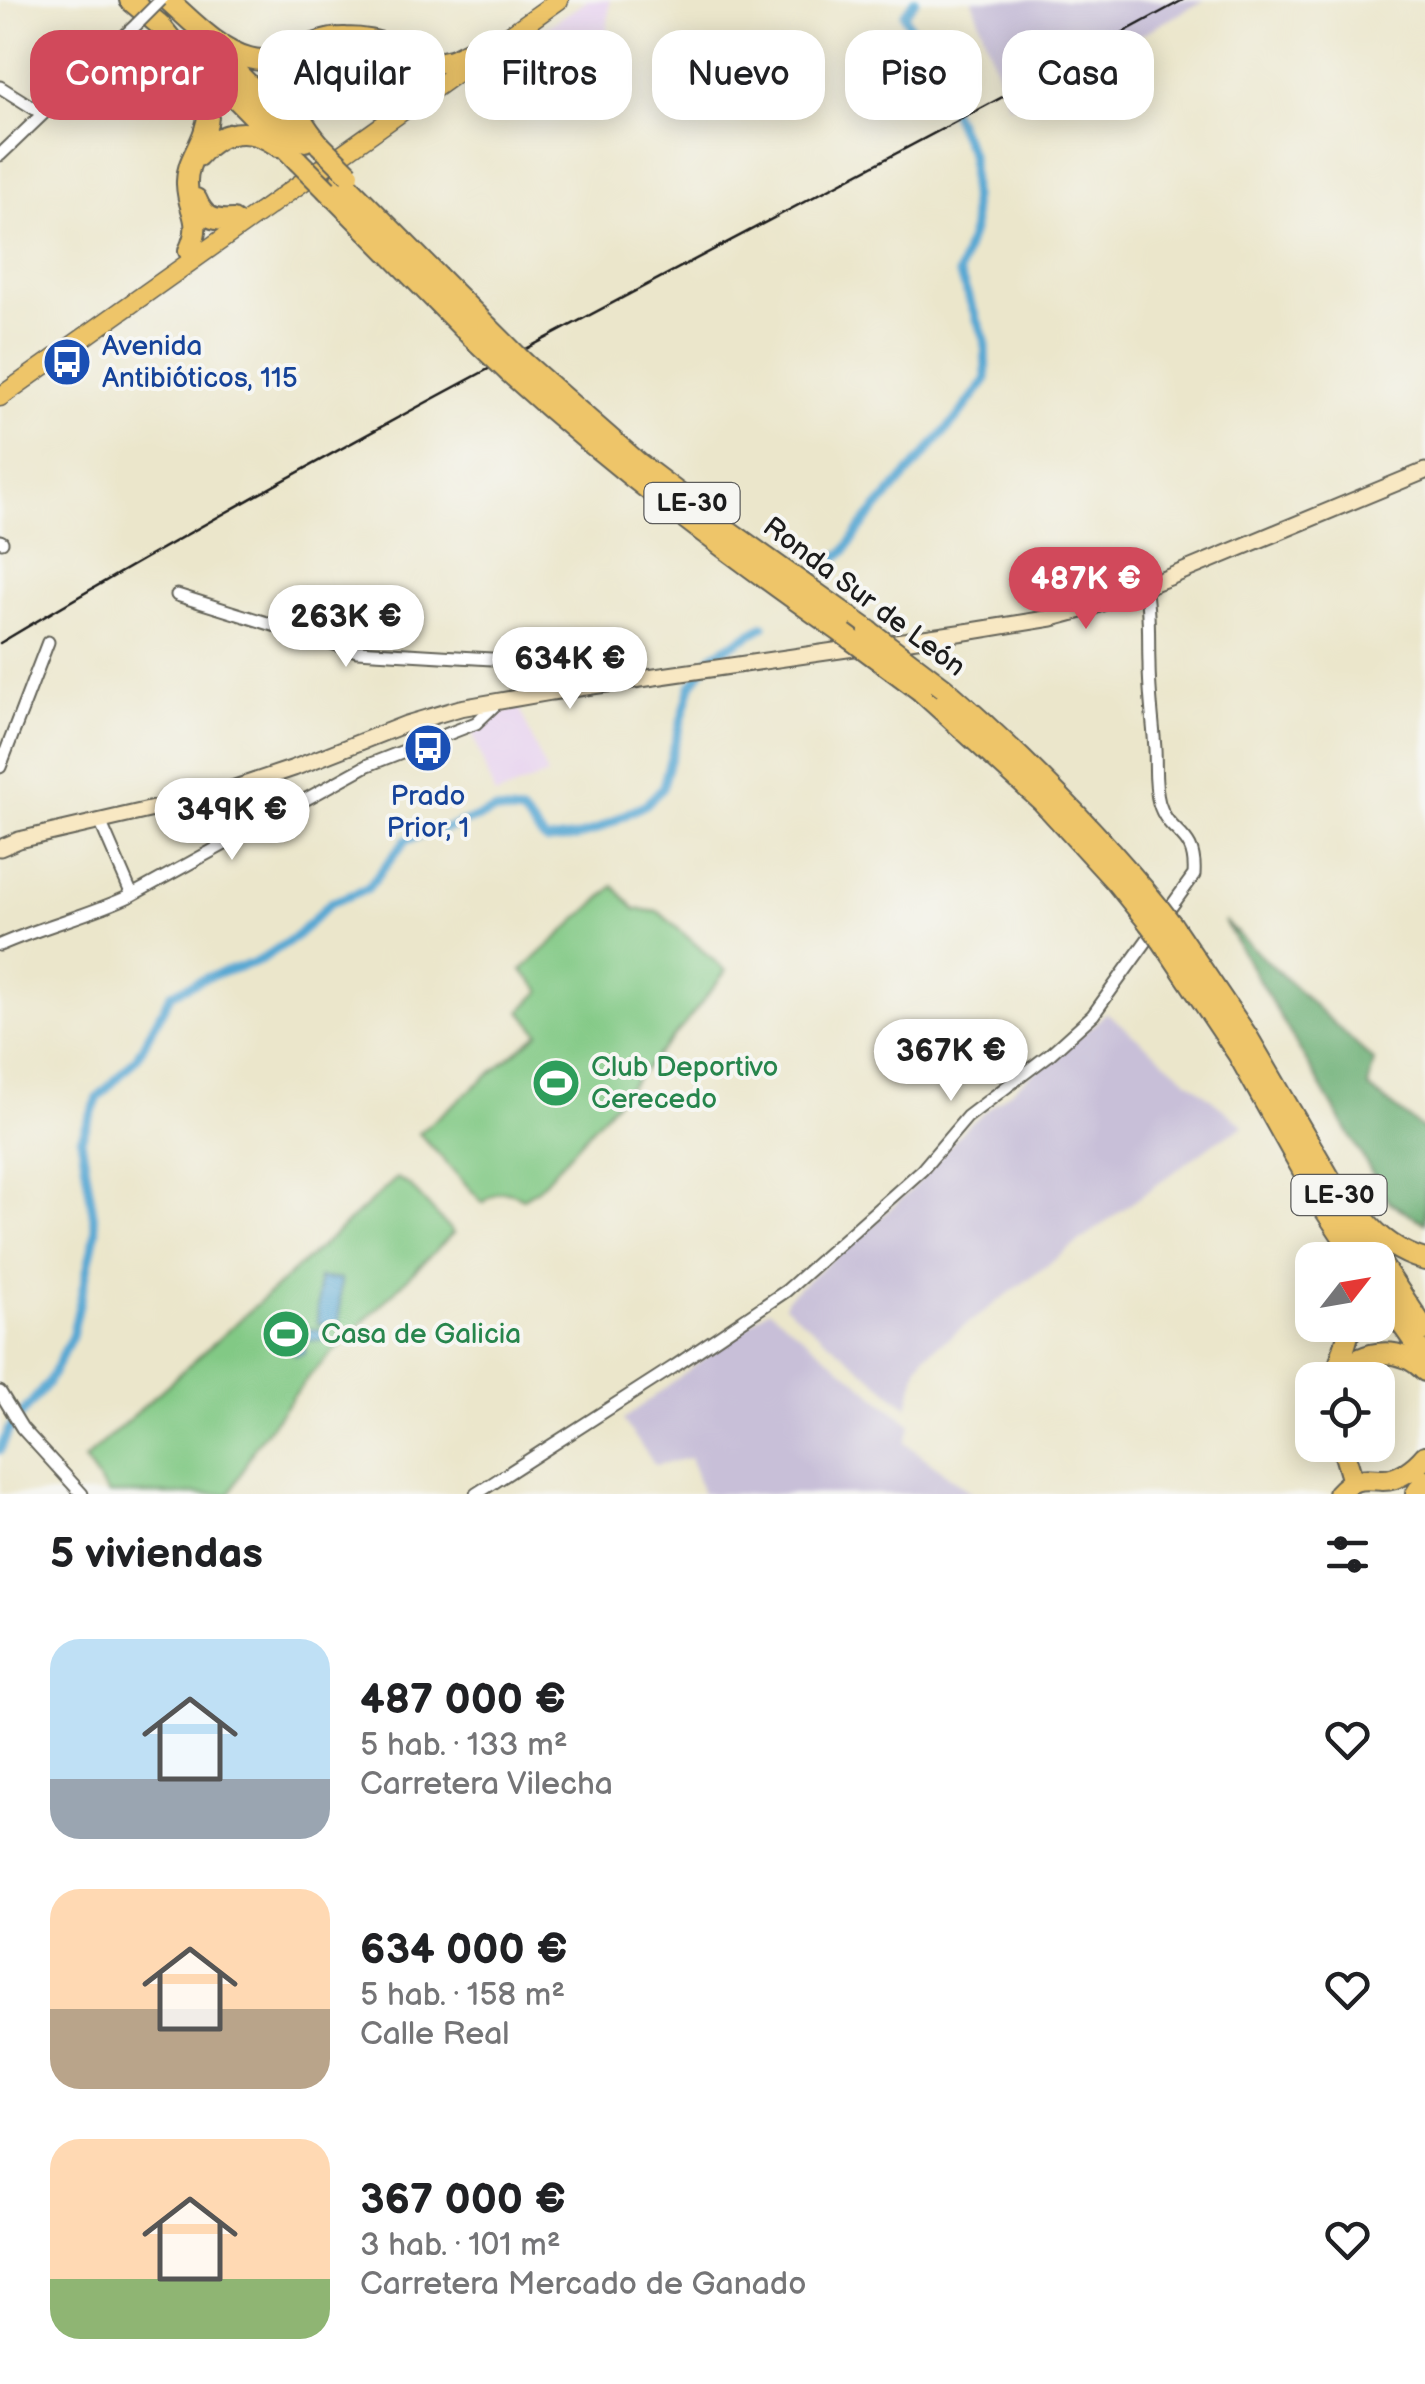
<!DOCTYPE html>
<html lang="es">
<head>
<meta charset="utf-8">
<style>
  body { margin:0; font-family:"Balsamiq Sans",sans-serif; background:#f6f6f6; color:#202124; height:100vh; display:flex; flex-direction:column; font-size:38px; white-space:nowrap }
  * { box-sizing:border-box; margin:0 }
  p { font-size:32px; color:#757577 }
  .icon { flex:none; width:55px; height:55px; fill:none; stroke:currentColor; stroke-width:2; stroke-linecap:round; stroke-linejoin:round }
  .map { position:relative; height:1494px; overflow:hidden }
  .drawer { display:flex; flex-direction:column; background:#fff; flex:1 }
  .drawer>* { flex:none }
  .top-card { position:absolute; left:30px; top:30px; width:1365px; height:90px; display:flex; gap:20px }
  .needle { width:65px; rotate:59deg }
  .controls { position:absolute; left:1295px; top:1242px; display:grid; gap:20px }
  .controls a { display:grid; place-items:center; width:100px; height:100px; border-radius:20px; background:#fff; box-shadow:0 5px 25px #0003; font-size:50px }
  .price { position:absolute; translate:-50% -85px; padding:0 22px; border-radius:35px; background:#fff; color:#222; font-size:32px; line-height:65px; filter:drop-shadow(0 2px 5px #0008) }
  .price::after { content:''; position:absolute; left:50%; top:60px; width:30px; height:22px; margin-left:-15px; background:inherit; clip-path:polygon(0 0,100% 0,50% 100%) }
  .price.active { background:#d1495b; color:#fff }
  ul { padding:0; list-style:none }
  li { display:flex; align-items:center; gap:30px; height:250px; padding:0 50px }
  li span { display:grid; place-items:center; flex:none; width:280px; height:200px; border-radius:30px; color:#555 }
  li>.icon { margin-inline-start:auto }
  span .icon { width:120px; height:120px; fill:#fffc; stroke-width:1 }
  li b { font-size:42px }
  h2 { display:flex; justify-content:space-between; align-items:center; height:120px; padding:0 50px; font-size:42px }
  .chip { padding:0 35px; border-radius:30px; background:#fff; box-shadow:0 5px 25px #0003; font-size:35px; line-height:90px }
  .chip.active { background:#d1495b; color:#fff }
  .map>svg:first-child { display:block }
  .built { fill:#e7d2ef }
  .industrial { fill:#c8bfd8 }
  .green { fill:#82c985; stroke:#4f7250; stroke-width:2.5 }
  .forest { fill:#69ad72; stroke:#426447; stroke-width:2.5 }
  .water { fill:#59a8d3; stroke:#3a6278; stroke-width:2.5 }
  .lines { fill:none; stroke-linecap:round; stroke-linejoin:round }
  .canal { stroke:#59a8d3; stroke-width:9 }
  .street-casing { stroke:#646359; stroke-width:15 }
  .secondary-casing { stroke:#646359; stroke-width:19 }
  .primary-casing { stroke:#646359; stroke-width:21 }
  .highway-casing { stroke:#646359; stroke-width:24 }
  .street { stroke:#fff; stroke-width:11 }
  .secondary { stroke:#f8e8c3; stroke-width:15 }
  .primary { stroke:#eec569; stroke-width:18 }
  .highway { stroke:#eec569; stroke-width:20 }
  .rail { stroke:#1c1c1c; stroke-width:2.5 }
  .street-bridge-casing { stroke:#646359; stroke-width:15; stroke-linecap:butt }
  .highway-bridge-casing { stroke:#646359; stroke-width:24; stroke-linecap:butt }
  .street-bridge { stroke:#fff; stroke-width:11 }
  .highway-bridge { stroke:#eec569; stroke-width:20 }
  .labels { text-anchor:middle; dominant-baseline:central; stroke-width:8; stroke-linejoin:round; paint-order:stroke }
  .shield { fill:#f6f6f2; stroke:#5d5d5c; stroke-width:2.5 }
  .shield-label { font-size:25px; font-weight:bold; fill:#1c1c1c }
  .transit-label { font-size:28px; fill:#164399; stroke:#f6f6f2; text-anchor:start }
  .street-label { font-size:28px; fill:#1c1c1c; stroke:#f6f6f2 }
  .leisure-label { font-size:28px; fill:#27864d; stroke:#f6f6f2; text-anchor:start }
</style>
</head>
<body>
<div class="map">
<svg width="1425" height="1494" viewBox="0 0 1425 1494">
  <rect width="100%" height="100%" fill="#f6f6f2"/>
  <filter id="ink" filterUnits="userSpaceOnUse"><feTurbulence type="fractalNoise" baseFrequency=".01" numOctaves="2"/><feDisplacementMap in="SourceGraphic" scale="20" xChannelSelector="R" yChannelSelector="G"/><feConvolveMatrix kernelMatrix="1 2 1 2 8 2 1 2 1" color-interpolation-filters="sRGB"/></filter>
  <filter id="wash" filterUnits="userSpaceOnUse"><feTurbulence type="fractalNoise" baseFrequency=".0048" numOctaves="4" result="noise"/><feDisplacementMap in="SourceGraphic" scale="40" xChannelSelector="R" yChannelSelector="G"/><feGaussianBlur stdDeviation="2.25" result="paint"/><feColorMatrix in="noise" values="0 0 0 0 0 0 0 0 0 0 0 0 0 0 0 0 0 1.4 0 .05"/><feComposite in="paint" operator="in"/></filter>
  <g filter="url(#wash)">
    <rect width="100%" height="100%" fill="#ebe6cb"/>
    <path class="built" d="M 588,0 L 610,0 L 607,35 L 589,47 L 532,37 Z
      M 519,707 L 547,775 L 495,796 L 472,731 L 492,715 Z"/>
    <path class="industrial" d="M 972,0 L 1205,0 L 1009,106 Z
      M 1106,1012 L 1244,1126 L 1215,1142 L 925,1355 L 917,1368 L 908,1407 L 784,1305 L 787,1298 L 906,1195 L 965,1128 L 1100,1019 Z
      M 769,1309 L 911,1425 L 905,1443 L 973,1494 L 702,1494 L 690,1458 L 655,1465 L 623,1420 Z"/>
    <path class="green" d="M 614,886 L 635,909 L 659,912 L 726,971 L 684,1025 L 538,1189 L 523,1198 C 506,1188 497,1190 483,1203 L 419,1133 L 539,1033 L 521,1011 L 541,991 L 522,970 Z
      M 397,1178 L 410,1186 L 453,1233 L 310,1375 L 255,1446 L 230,1494 L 108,1494 L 84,1460 Z"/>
    <path class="forest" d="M 1224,921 L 1374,1061 L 1368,1087 L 1425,1131 L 1425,1223 L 1389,1202 Z"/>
    <path class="water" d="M 319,1278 L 341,1279 L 339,1324 L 317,1323 Z
      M 293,1328 L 326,1330 L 325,1340 L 302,1340 L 301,1343 L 305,1347 L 305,1353 L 295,1355 L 292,1350 Z"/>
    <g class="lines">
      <path class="canal" d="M 819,568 L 844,552 L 865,522 L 957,418 L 986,380 L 985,340 L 959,273 L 973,228 L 971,154 L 938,79 L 904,15 L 915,0
        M 0,1450 L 9,1429 L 48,1383 L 72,1336 L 96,1231 L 81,1139 L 98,1098 L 137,1057 L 171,994 L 208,977 L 259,961 L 298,935 L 330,903 L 367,889 L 406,840 L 454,826 L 495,811 L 522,813 L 546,841 L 577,837 L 596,830 L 646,804 L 662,789 L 691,686 L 712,656 L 764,626"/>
    </g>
  </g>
  <g filter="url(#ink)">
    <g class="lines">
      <g class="street-casing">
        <path id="street" d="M 0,87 L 43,114
          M 0,155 L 137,24
          M 0,541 L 2,542
          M 177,595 L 357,651 L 527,661 L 534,695
          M 0,767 L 48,642
          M 100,821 L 132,895
          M 0,945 C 43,926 90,915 132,895 L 368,765 L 476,723 L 499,701
          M 0,1392 L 22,1428 L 82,1494
          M 476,1494 L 675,1366 L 786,1291 L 922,1170 L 967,1117 L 1050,1054 L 1093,1015 L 1194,875 C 1197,830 1169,837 1159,803 C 1154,785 1156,767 1155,749 C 1153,720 1149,692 1149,664 C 1148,638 1150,612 1145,587"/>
      </g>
      <g class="secondary-casing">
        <path id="secondary" d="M 0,848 L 19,840 L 214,795 L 294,768 L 406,724 L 460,708 L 551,692 L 972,631 L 1052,618 L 1089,608 L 1167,578 L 1425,471"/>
      </g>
      <g class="primary-casing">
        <path id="primary" d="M 0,397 L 559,0"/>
      </g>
      <g class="highway-casing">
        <path id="highway" d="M 130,0 L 161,26
          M 168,0 C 193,22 217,49 249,58 C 283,68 311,36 346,38 C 361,38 379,41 392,47 C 414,58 423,68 451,60 C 458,58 465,53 472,50
          M 159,24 C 183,56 221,90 204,133 C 198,151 186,164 187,184 C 188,214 204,218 189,251
          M 212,48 L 305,141
          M 380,51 C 410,68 406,88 387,112
          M 197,59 L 298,161
          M 401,70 L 419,81 L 427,82
          M 320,145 C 292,112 273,73 323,49
          M 198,156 C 221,130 249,125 278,146
          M 341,179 L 487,326
          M 327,190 L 471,336
          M 196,199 C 204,218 213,221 233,220
          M 524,363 L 638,463 L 723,527 L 869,631
          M 509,372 C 615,468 727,552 844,634
          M 944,688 C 1022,756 1094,828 1159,908
          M 921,691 L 1041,800 L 1116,882 L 1149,923
          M 1172,925 L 1247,1036 L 1369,1246 L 1425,1330
          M 1161,939 L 1238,1054 L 1325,1210 L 1358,1260
          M 1363,1218 C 1379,1238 1400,1253 1425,1260
          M 1378,1290 L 1425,1357
          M 1336,1376 L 1351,1325
          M 1335,1380 C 1358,1350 1397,1343 1425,1371
          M 1342,1445 L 1353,1482
          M 1338,1494 C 1354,1476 1362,1479 1383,1480 C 1399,1480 1415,1468 1425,1456
          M 1416,1494 L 1425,1480"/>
      </g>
      <use href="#street" class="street"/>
      <use href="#secondary" class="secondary"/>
      <use href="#primary" class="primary"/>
      <use href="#highway" class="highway"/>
      <path class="rail" d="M 0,643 C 385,413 789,215 1183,0"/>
      <g class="street-bridge-casing">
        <path id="street-bridge" d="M 137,24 L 161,0"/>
      </g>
      <g class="highway-bridge-casing">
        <path id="highway-bridge" d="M 320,145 L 349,174
          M 298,161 L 327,190
          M 487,326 L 524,363
          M 471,336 L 509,372
          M 869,631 L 944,688
          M 844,634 L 921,691
          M 1159,908 L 1172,925
          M 1149,923 L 1161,939"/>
      </g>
      <use href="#street-bridge" class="street-bridge"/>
      <use href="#highway-bridge" class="highway-bridge"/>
    </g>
  </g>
  <defs>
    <g id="bus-disc" transform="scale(2.5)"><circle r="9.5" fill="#1a4fb4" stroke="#f6f6f2"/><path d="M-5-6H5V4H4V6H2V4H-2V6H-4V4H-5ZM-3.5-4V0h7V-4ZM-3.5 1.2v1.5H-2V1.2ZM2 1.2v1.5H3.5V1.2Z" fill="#fff"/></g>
    <g id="stadium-disc" transform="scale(2.5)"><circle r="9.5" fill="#2e9e5b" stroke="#f6f6f2"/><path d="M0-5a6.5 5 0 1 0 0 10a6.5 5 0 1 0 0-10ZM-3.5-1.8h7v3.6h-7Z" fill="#fff"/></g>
  </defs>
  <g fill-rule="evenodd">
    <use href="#bus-disc" x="67" y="362"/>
    <use href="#bus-disc" x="428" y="748"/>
    <use href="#stadium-disc" x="556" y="1083"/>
    <use href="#stadium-disc" x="286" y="1334"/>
  </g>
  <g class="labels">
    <g class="shield">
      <rect x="644.5" y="483" width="95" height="40" rx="8"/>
      <rect x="1291.5" y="1175" width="95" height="40" rx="8"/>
    </g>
    <g class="shield-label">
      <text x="692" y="503">LE-30</text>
      <text x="1339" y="1195">LE-30</text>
    </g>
    <g class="transit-label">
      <text x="102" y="346">Avenida<tspan x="102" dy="32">Antibióticos, 115</tspan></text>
      <text x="428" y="796" text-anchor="middle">Prado<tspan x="428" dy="32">Prior, 1</tspan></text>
    </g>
    <g class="street-label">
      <text transform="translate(864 597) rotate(37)">Ronda Sur de León</text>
    </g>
    <g class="leisure-label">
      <text x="591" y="1067">Club Deportivo<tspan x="591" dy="32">Cerecedo</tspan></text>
      <text x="321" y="1334">Casa de Galicia</text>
    </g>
  </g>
</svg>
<div class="controls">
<a><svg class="needle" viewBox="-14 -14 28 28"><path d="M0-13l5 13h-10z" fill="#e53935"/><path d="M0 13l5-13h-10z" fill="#757577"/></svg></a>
<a><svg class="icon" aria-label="locate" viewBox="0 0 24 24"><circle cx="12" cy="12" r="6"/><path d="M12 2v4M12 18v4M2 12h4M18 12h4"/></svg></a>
</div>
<b class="price active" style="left:1086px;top:632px">487K €</b>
<b class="price" style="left:346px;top:670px">263K €</b>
<b class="price" style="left:570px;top:712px">634K €</b>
<b class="price" style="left:232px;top:863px">349K €</b>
<b class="price" style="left:951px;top:1104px">367K €</b>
<div class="top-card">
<a class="chip active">Comprar</a>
<a class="chip">Alquilar</a>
<a class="chip">Filtros</a>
<a class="chip">Nuevo</a>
<a class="chip">Piso</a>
<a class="chip">Casa</a>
</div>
</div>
<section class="drawer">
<h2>5 viviendas<svg class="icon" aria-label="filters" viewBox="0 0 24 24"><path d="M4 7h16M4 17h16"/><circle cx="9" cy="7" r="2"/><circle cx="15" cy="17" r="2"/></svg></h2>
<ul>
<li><span style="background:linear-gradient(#bfe0f5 70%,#9aa5b1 0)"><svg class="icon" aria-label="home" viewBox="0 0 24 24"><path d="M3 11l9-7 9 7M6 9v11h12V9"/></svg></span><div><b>487 000 €</b><p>5 hab. · 133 m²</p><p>Carretera Vilecha</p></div><svg class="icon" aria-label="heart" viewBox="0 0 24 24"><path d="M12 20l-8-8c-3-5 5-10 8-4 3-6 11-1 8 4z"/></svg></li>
<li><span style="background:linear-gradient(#ffd9b3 60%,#b9a48a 0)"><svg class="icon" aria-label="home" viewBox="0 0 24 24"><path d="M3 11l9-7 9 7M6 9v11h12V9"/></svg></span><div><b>634 000 €</b><p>5 hab. · 158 m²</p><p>Calle Real</p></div><svg class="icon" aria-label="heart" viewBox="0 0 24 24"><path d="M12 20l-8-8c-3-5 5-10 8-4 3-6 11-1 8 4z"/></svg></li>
<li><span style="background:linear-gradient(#ffd9b3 70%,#8fb573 0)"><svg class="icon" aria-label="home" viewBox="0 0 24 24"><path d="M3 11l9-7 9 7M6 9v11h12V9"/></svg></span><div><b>367 000 €</b><p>3 hab. · 101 m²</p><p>Carretera Mercado de Ganado</p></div><svg class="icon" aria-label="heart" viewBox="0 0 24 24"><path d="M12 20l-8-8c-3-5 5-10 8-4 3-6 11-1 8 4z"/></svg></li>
</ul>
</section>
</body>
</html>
